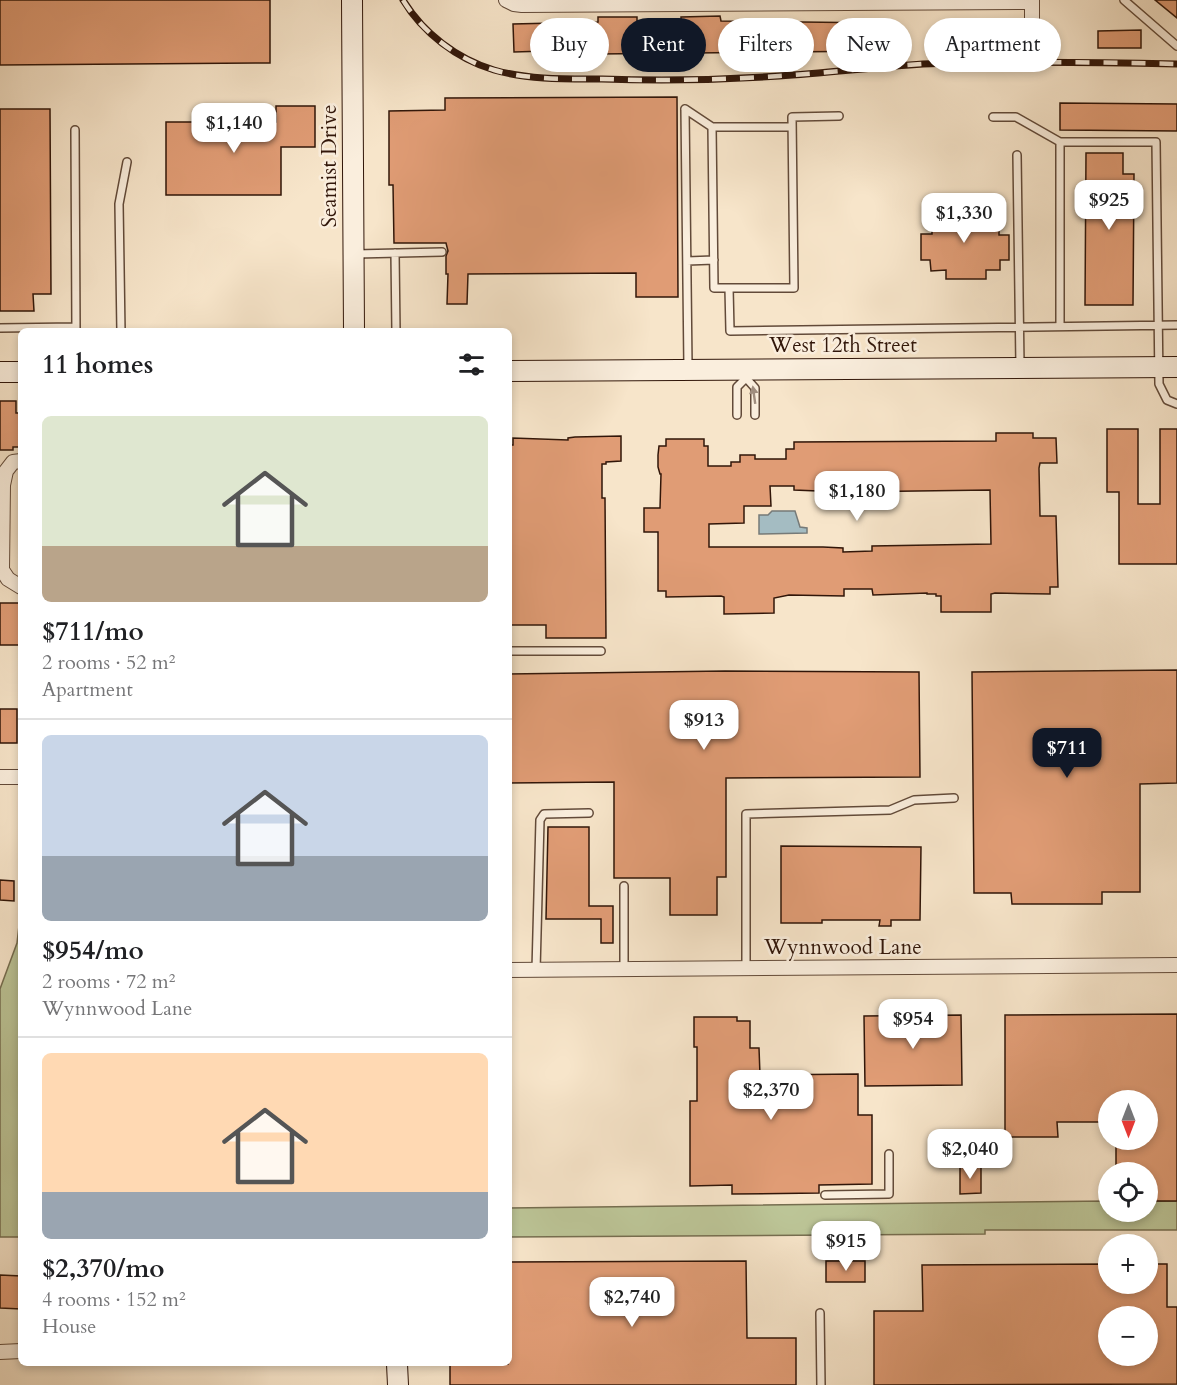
<!DOCTYPE html>
<html lang="en">
<head>
<meta charset="utf-8">
<style>
  body { margin:0; font-family:Cardo,serif; background:#f6f6f6; color:#202124; height:100vh; display:flex; flex-direction:column; font-size:22px; white-space:nowrap }
  * { box-sizing:border-box; margin:0 }
  p { font-size:20px; color:#757577 }
  .icon { flex:none; width:33px; height:33px; fill:none; stroke:currentColor; stroke-width:2; stroke-linecap:round; stroke-linejoin:round }
  .map { position:relative; flex:1; overflow:hidden }
  .details { position:absolute; left:18px; top:328px; width:494px; height:1038px; display:flex; flex-direction:column; background:#fff; border-radius:9px; box-shadow:0 3px 9px #0003 }
  .details>* { flex:none }
  .hud { position:absolute; left:530px; top:18px; width:556px; height:54px; display:flex; gap:12px }
  .needle { width:39px; rotate:180deg }
  .controls { position:absolute; left:1098px; top:1090px; display:grid; gap:12px }
  .controls a { display:grid; place-items:center; width:60px; height:60px; border-radius:50%; background:#fff; box-shadow:0 3px 9px #0003; font-size:30px }
  .price { position:absolute; translate:-50% -51px; padding:0 14px; border-radius:12px; background:#fff; color:#222; font-size:20px; line-height:39px; filter:drop-shadow(0 2px 3px #0008) }
  .price::after { content:''; position:absolute; left:50%; top:36px; width:18px; height:14px; margin-left:-9px; background:inherit; clip-path:polygon(0 0,100% 0,50% 100%) }
  .price.active { background:#111827; color:#fff }
  ul { padding:0; list-style:none }
  li { display:grid; align-content:center; gap:12px; height:318px; padding:0 24px }
  li+li { border-top:2px solid #e0e0e0 }
  li span { display:grid; place-items:center; height:186px; border-radius:9px; color:#555 }
  li>.icon { margin-inline-start:auto }
  span .icon { width:108px; height:108px; fill:#fffc; stroke-width:1 }
  li b { font-size:26px }
  h2 { display:flex; justify-content:space-between; align-items:center; height:72px; padding:0 24px; font-size:26px }
  .pill { padding:0 21px; border-radius:27px; background:#fff; box-shadow:0 3px 9px #0003; font-size:21px; line-height:54px }
  .pill.active { background:#111827; color:#fff }
  .map>svg:first-child { display:block }
  .green { fill:#bcc597; stroke:#766e50; stroke-width:1.5 }
  .water { fill:#a4bcc2; stroke:#767a78; stroke-width:1.5 }
  .building { fill:#e09c75; stroke:#311609; stroke-width:1.5; fill-rule:evenodd }
  .lines { fill:none; stroke-linecap:round; stroke-linejoin:round }
  .lane-casing { stroke:#624a39; stroke-width:10 }
  .street-casing { stroke:#624a39; stroke-width:16 }
  .secondary-casing { stroke:#311609; stroke-width:22 }
  .lane { stroke:#faeedd; stroke-width:7 }
  .street { stroke:#faeedd; stroke-width:14 }
  .secondary { stroke:#faeedd; stroke-width:20 }
  .rail-casing { stroke:#311609; stroke-width:7 }
  .rail { stroke:#faeedd; stroke-width:4.5; stroke-dasharray:14; stroke-linecap:butt }
  .oneway { fill:#a08d7e }
  .labels { text-anchor:middle; dominant-baseline:central; stroke-width:5; stroke-linejoin:round; paint-order:stroke }
  .street-label { font-size:21px; fill:#311609; stroke:#faeedd }
</style>
</head>
<body>
<div class="map">
<svg width="1177" height="1385" viewBox="0 0 1177 1385">
  <rect width="100%" height="100%" fill="#f7e5ca"/>
  <filter id="stains"><feTurbulence type="fractalNoise" baseFrequency=".00333" numOctaves="4"/><feColorMatrix values="0 0 0 0 .2 0 0 0 0 .09 0 0 0 0 .02 0 0 0 .5 -.17"/></filter>
  <radialGradient id="worn" r=".72"><stop offset=".6" stop-color="#630" stop-opacity="0"/><stop offset="1" stop-color="#630" stop-opacity=".3"/></radialGradient>
  <path class="green" d="M 21,908 L 21,1237 L 0,1237 L 0,989 L 17,943 Z
    M 1108,1201 L 1108,1212 L 1148,1212 L 1148,1201 L 1177,1201 L 1177,1230 L 985,1230 L 985,1234 L 509,1237 L 509,1208 Z"/>
  <path class="water" d="M 772,511 L 795,511 L 800,527 L 807,528 L 807,533 L 759,534 L 759,515 L 768,515 Z"/>
  <path class="building" d="M 0,0 L 270,0 L 270,63 L 0,65 Z
    M 1155,0 L 1177,0 L 1177,18 Z
    M 720,16 L 721,21 L 881,23 L 881,51 L 598,54 L 598,49 L 568,50 L 568,54 L 546,55 L 546,51 L 514,52 L 513,24 L 598,22 L 598,17 L 637,17 L 637,21 L 681,21 L 681,17 Z
    M 1141,30 L 1141,48 L 1098,48 L 1098,31 Z
    M 677,97 L 678,297 L 636,297 L 636,273 L 468,274 L 467,304 L 447,304 L 448,274 L 446,274 L 446,256 L 448,251 L 446,243 L 394,243 L 393,185 L 389,185 L 389,111 L 445,110 L 445,98 Z
    M 1060,103 L 1177,104 L 1177,131 L 1060,130 Z
    M 276,106 L 315,106 L 315,147 L 281,147 L 281,195 L 166,195 L 166,122 L 276,122 Z
    M 0,109 L 50,109 L 51,294 L 33,294 L 34,311 L 0,311 Z
    M 1086,153 L 1123,153 L 1123,174 L 1134,174 L 1133,305 L 1085,305 Z
    M 989,209 L 989,224 L 999,223 L 999,235 L 1009,235 L 1009,260 L 1000,260 L 1000,270 L 986,270 L 986,279 L 946,279 L 946,270 L 931,271 L 930,260 L 921,260 L 921,234 L 932,234 L 932,210 Z
    M 0,401 L 16,401 L 16,413 L 21,413 L 21,447 L 13,447 L 13,450 L 0,450 Z
    M 1107,429 L 1138,429 L 1138,504 L 1160,504 L 1160,429 L 1177,429 L 1177,564 L 1119,564 L 1119,492 L 1107,492 Z
    M 996,433 L 1033,433 L 1033,438 L 1056,438 L 1057,463 L 1040,463 L 1039,468 L 1040,516 L 1056,516 L 1058,587 L 1050,587 L 1050,594 L 995,593 L 991,594 L 991,612 L 941,612 L 941,596 L 936,596 L 936,594 L 927,594 L 927,593 L 873,595 L 872,589 L 844,589 L 844,596 L 789,595 L 774,598 L 774,613 L 724,614 L 724,597 L 721,596 L 666,597 L 666,591 L 658,591 L 658,532 L 644,532 L 644,508 L 660,508 L 661,474 L 660,474 L 658,467 L 658,455 L 659,446 L 666,446 L 666,439 L 704,439 L 704,446 L 708,446 L 708,466 L 731,466 L 731,462 L 740,462 L 740,455 L 755,455 L 755,459 L 786,459 L 786,449 L 794,449 L 794,442 L 996,441 ZM 770,486 L 794,486 L 794,490 L 843,492 L 990,490 L 991,544 L 872,546 L 872,551 L 843,552 L 843,548 L 823,547 L 709,547 L 709,524 L 744,523 L 744,506 L 771,506 Z
    M 621,436 L 621,461 L 606,462 L 606,464 L 602,464 L 602,498 L 605,498 L 606,638 L 546,638 L 546,625 L 508,625 L 508,445 L 513,445 L 513,438 L 568,440 L 568,438 L 575,437 Z
    M 0,603 L 21,603 L 21,645 L 0,645 Z
    M 1177,670 L 1177,783 L 1140,784 L 1140,892 L 1102,892 L 1102,904 L 1012,904 L 1011,893 L 974,893 L 972,672 Z
    M 725,671 L 919,672 L 920,777 L 726,778 L 726,877 L 717,877 L 717,915 L 670,915 L 670,878 L 614,878 L 614,782 L 508,783 L 508,674 Z
    M 0,709 L 17,709 L 17,743 L 0,743 Z
    M 548,827 L 589,827 L 589,906 L 613,906 L 613,943 L 601,943 L 601,919 L 546,919 Z
    M 781,846 L 921,847 L 920,920 L 891,920 L 891,926 L 879,926 L 880,920 L 822,920 L 822,923 L 781,923 Z
    M 0,880 L 14,881 L 14,901 L 0,900 Z
    M 1177,1014 L 1177,1201 L 1148,1201 L 1148,1173 L 1116,1173 L 1116,1140 L 1148,1140 L 1148,1101 L 1108,1101 L 1108,1122 L 1057,1122 L 1058,1137 L 1005,1137 L 1005,1015 Z
    M 961,1015 L 962,1085 L 865,1086 L 864,1016 Z
    M 694,1017 L 737,1017 L 737,1021 L 750,1021 L 750,1048 L 759,1048 L 760,1075 L 858,1074 L 858,1115 L 872,1115 L 872,1184 L 819,1185 L 819,1193 L 732,1194 L 732,1185 L 690,1186 L 690,1101 L 697,1101 L 697,1047 L 694,1047 Z
    M 960,1166 L 981,1166 L 981,1193 L 960,1194 Z
    M 746,1261 L 747,1338 L 796,1338 L 796,1385 L 450,1385 L 450,1364 L 508,1364 L 508,1262 Z
    M 826,1261 L 865,1261 L 865,1282 L 826,1282 Z
    M 1108,1264 L 1108,1284 L 1148,1284 L 1148,1264 L 1167,1264 L 1167,1307 L 1177,1307 L 1177,1384 L 874,1385 L 874,1311 L 923,1311 L 922,1265 ZM 1108,1317 L 1148,1317 L 1148,1356 L 1108,1356 Z
    M 0,1275 L 21,1276 L 21,1309 L 0,1308 Z"/>
  <g class="lines">
    <g class="lane-casing">
      <path id="lane" d="M 1124,0 L 1177,46
        M 685,109 L 688,367
        M 685,109 L 712,127 L 792,127
        M 993,117 L 1016,117 L 1060,142 L 1060,326
        M 712,127 L 714,288 L 794,288 L 792,117 L 839,116
        M 75,130 L 76,332
        M 1060,142 L 1156,142 L 1159,384 L 1167,400 L 1177,404
        M 1017,155 L 1020,365
        M 395,253 L 396,332
        M 356,254 L 442,252
        M 687,261 L 714,260
        M 729,288 L 730,331 L 1177,325
        M 0,328 L 76,327
        M 121,332 L 119,204 L 127,162
        M 746,372 L 746,378 L 755,388 L 755,415
        M 737,415 L 737,387 L 746,378
        M 508,651 L 601,651
        M 624,886 L 624,969
        M 746,969 L 746,814 L 890,810 L 914,800 L 954,798
        M 536,970 L 540,820 L 544,814 L 589,813
        M 825,1195 L 889,1194 L 889,1154
        M 820,1313 L 821,1385"/>
    </g>
    <g class="street-casing">
      <path id="street" d="M 506,0 L 514,4 L 522,5 L 1032,2
        M 1032,0 L 1032,34
        M 21,461 L 13,462 L 6,471 L 3,485 L 2,570 L 8,579 L 21,587
        M 0,777 L 21,777
        M 508,970 L 1177,965
        M 0,1352 L 21,1351"/>
    </g>
    <g class="secondary-casing">
      <path id="secondary" d="M 352,0 L 354,332
        M 508,371 L 1177,367
        M 0,372 L 21,372
        M 397,1364 L 398,1385"/>
    </g>
    <use href="#lane" class="lane"/>
    <use href="#street" class="street"/>
    <use href="#secondary" class="secondary"/>
    <g class="rail-casing">
      <path id="rail" d="M 403,0 C 423,33 457,59 494,70 C 529,80 567,79 602,79 C 661,81 721,80 779,76 C 827,73 875,67 923,64 C 1007,61 1093,62 1177,64"/>
    </g>
    <use href="#rail" class="rail"/>
  </g>
  <defs><path id="oneway-solid" d="M-6-.8H1V-3.2L6.5 0L1 3.2V.8H-6Z" transform="scale(1.5)"/></defs>
  <use class="oneway" href="#oneway-solid" transform="translate(754 395) rotate(-98)"/>
  <g class="labels">
    <g class="street-label">
      <text transform="translate(329 166) rotate(-90)">Seamist Drive</text>
      <text x="843" y="345">West 12th Street</text>
      <text x="843" y="947">Wynnwood Lane</text>
    </g>
  </g>
  <rect width="100%" height="100%" filter="url(#stains)"/>
  <rect width="100%" height="100%" fill="url(#worn)"/>
</svg>
<div class="controls">
<a><svg class="needle" viewBox="-14 -14 28 28"><path d="M0-13l5 13h-10z" fill="#e53935"/><path d="M0 13l5-13h-10z" fill="#757577"/></svg></a>
<a><svg class="icon" aria-label="locate" viewBox="0 0 24 24"><circle cx="12" cy="12" r="6"/><path d="M12 2v4M12 18v4M2 12h4M18 12h4"/></svg></a>
<a>+</a>
<a>−</a>
</div>
<b class="price" style="left:234px;top:154px">$1,140</b>
<b class="price" style="left:1109px;top:231px">$925</b>
<b class="price" style="left:964px;top:244px">$1,330</b>
<b class="price" style="left:857px;top:522px">$1,180</b>
<b class="price" style="left:704px;top:751px">$913</b>
<b class="price active" style="left:1067px;top:779px">$711</b>
<b class="price" style="left:913px;top:1050px">$954</b>
<b class="price" style="left:771px;top:1121px">$2,370</b>
<b class="price" style="left:970px;top:1180px">$2,040</b>
<b class="price" style="left:846px;top:1272px">$915</b>
<b class="price" style="left:632px;top:1328px">$2,740</b>
<div class="hud">
<a class="pill">Buy</a>
<a class="pill active">Rent</a>
<a class="pill">Filters</a>
<a class="pill">New</a>
<a class="pill">Apartment</a>
</div>
<section class="details">
<h2>11 homes<svg class="icon" aria-label="filters" viewBox="0 0 24 24"><path d="M4 7h16M4 17h16"/><circle cx="9" cy="7" r="2"/><circle cx="15" cy="17" r="2"/></svg></h2>
<ul>
<li><span style="background:linear-gradient(#dfe7d0 70%,#b9a48a 0)"><svg class="icon" aria-label="home" viewBox="0 0 24 24"><path d="M3 11l9-7 9 7M6 9v11h12V9"/></svg></span><div><b>$711/mo</b><p>2 rooms · 52 m²</p><p>Apartment</p></div></li>
<li><span style="background:linear-gradient(#c9d6e8 65%,#9aa5b1 0)"><svg class="icon" aria-label="home" viewBox="0 0 24 24"><path d="M3 11l9-7 9 7M6 9v11h12V9"/></svg></span><div><b>$954/mo</b><p>2 rooms · 72 m²</p><p>Wynnwood Lane</p></div></li>
<li><span style="background:linear-gradient(#ffd9b3 75%,#9aa5b1 0)"><svg class="icon" aria-label="home" viewBox="0 0 24 24"><path d="M3 11l9-7 9 7M6 9v11h12V9"/></svg></span><div><b>$2,370/mo</b><p>4 rooms · 152 m²</p><p>House</p></div></li>
</ul>
</section>
</div>
</body>
</html>
